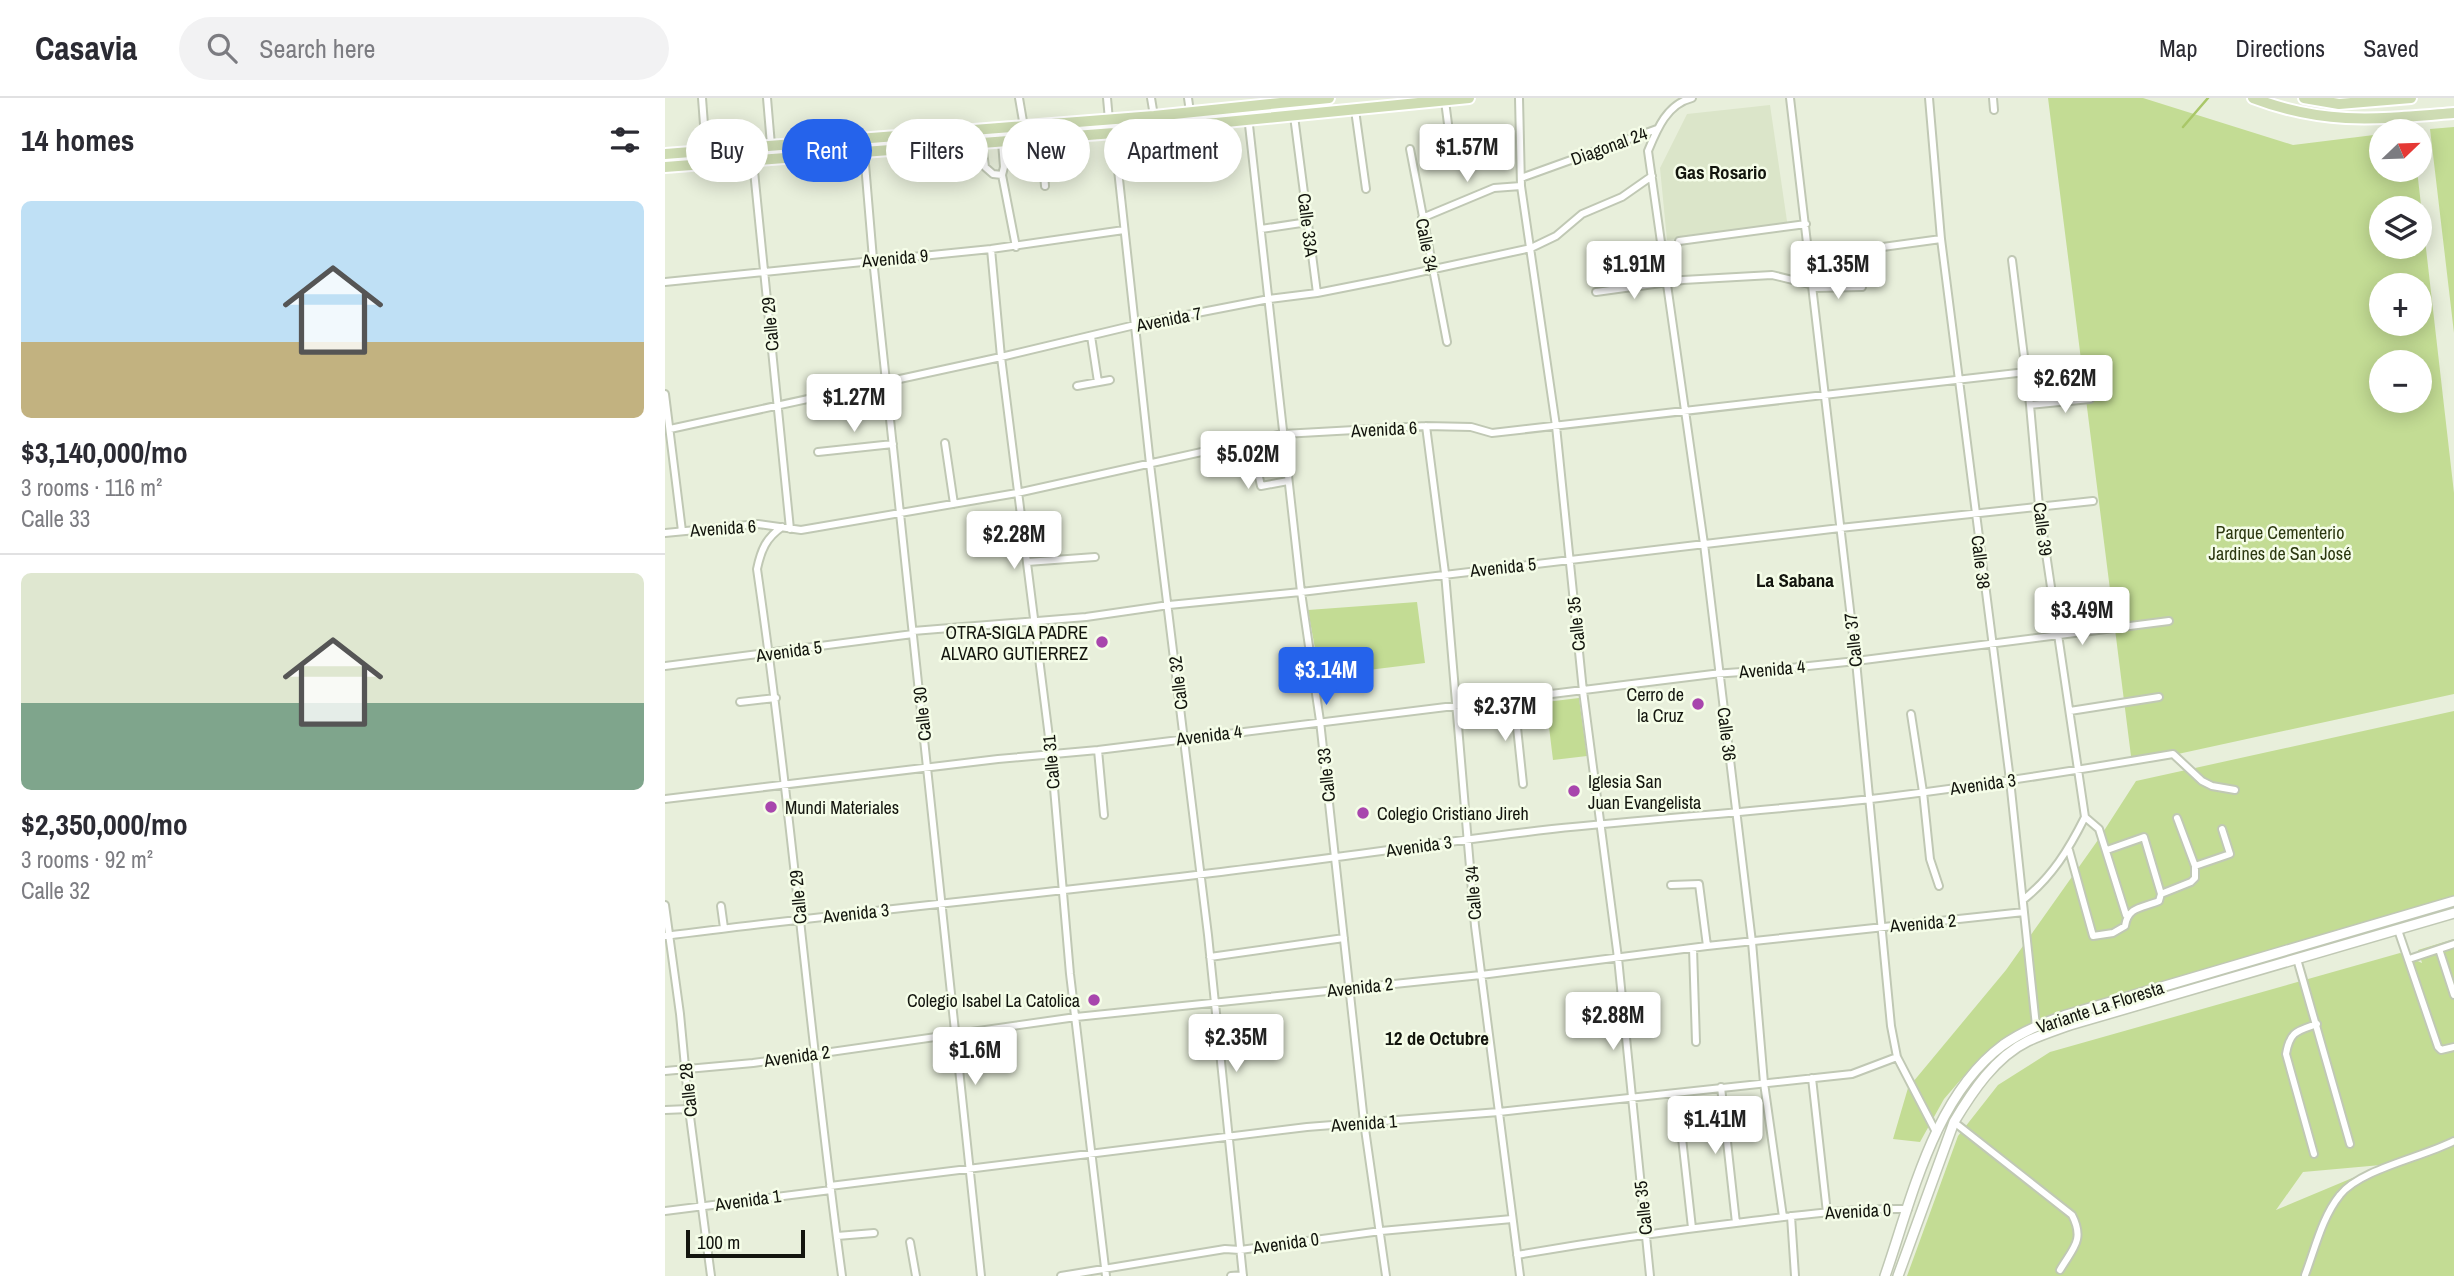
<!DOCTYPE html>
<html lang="en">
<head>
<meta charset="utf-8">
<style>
  body { margin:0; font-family:"Archivo Narrow",sans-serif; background:#f2f2f3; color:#2b2b33; height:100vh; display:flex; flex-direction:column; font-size:26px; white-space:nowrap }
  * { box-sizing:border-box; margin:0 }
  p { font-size:23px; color:#7c7c81 }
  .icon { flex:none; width:38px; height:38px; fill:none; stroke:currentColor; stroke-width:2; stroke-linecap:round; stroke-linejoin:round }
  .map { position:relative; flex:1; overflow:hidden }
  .drawer { display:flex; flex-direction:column; background:#fff; width:665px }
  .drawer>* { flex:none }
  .top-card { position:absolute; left:21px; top:21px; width:665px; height:63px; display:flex; gap:14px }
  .needle { width:46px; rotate:67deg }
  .controls { position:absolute; left:1704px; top:21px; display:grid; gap:14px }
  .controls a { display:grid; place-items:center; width:63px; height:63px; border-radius:50%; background:#fff; box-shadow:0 4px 18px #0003; font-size:35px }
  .scale { position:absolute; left:21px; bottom:18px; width:119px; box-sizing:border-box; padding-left:7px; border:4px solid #13150e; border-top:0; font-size:19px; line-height:24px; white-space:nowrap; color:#13150e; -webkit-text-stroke:5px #f5fde8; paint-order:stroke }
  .price { position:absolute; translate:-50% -60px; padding:0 16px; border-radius:7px; background:#fff; color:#222; font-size:23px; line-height:46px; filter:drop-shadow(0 2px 4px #0008) }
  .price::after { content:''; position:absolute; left:50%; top:42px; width:21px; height:16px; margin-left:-10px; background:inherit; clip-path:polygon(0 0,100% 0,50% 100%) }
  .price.current { background:#2563eb; color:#fff }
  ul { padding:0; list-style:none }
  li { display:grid; align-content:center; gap:14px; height:371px; padding:0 21px }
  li+li { border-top:2px solid #e1e1e2 }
  li span { display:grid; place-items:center; height:217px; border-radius:10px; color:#555 }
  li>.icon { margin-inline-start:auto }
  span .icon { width:126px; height:126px; fill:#fffc; stroke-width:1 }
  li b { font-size:30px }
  h2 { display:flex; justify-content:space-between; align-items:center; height:84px; padding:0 21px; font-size:30px }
  .pill { padding:0 24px; border-radius:32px; background:#fff; box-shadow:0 4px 18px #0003; font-size:24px; line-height:63px }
  .pill.current { background:#2563eb; color:#fff }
  header { display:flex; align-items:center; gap:42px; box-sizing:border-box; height:98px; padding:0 35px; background:#fff; border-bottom:2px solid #e1e1e2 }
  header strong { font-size:33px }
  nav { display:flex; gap:38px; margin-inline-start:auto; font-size:24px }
  .search { width:490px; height:63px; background:#f2f2f3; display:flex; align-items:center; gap:18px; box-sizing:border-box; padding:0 24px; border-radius:38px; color:#7c7c81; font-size:26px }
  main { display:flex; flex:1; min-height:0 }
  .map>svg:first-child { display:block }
  .built { fill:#dbe5c9 }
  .green { fill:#c3dc94; fill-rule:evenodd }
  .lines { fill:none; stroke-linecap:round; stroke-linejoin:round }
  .stream { stroke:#a9c768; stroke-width:2.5 }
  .street-casing { stroke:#c0c8b4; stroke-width:10 }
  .secondary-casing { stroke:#c0c8b4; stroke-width:12 }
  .primary-casing { stroke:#fff; stroke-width:14 }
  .street { stroke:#fff; stroke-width:6 }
  .secondary { stroke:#fff; stroke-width:9 }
  .primary { stroke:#cedcb3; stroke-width:10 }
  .poi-dot { fill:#a846ad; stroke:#f5fde8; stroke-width:2.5 }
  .labels { text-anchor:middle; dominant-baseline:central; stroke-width:5; stroke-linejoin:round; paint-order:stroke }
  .street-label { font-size:18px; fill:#13150e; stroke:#f5fde8 }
  .park-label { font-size:18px; fill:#2c3810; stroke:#f5fde8 }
  .poi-label { font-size:18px; fill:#13150e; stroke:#f5fde8; text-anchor:end }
  .neighbourhood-label { font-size:19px; font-weight:bold; fill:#13150e; stroke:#f5fde8 }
</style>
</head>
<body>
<header>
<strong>Casavia</strong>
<div class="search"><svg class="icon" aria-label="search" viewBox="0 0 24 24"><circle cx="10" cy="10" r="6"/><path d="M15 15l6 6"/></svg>Search here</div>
<nav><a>Map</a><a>Directions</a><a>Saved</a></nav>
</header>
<main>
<section class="drawer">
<h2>14 homes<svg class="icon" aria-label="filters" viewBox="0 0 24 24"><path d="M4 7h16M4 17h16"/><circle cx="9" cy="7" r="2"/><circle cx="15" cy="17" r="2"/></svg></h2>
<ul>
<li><span style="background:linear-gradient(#bfe0f5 65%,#c2b280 0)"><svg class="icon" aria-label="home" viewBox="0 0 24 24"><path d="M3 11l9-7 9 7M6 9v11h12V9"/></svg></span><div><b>$3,140,000/mo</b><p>3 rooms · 116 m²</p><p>Calle 33</p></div></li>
<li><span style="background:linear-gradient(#dfe7d0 60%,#7fa58c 0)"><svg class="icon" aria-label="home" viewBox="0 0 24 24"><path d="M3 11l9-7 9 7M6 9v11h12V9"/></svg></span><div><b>$2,350,000/mo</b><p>3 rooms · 92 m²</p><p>Calle 32</p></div></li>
</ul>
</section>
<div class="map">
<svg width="1789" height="1178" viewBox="0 0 1789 1178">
  <rect width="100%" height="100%" fill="#e8efdb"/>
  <path class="built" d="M 1105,7 L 1123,130 L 1002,142 L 995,70 L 1022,16 Z"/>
  <path class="green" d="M 1383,0 L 1478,0 L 1628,47 L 1717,36 L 1717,72 L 1752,72 L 1789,395 L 1789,596 L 1467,666 ZM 1717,110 L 1755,110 L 1755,149 L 1717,149 ZM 1717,187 L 1755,187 L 1755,226 L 1717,226 ZM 1717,264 L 1755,264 L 1755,303 L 1717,303 Z
    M 1789,29 L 1789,235 L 1765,31 Z
    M 752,504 L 760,565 L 655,578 L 643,512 Z
    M 914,600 L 922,658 L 888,662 L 881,604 Z
    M 1789,613 L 1789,800 L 1468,895 L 1337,946 L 1304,972 L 1279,1001 L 1255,1044 L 1228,1041 L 1243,990 L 1341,872 L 1433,742 L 1471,683 Z
    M 1789,841 L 1789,1178 L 1242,1178 L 1293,1038 L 1333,987 L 1385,954 L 1735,855 L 1757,865 L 1753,852 ZM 1716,1067 L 1716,1068 L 1611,1112 L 1638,1074 Z"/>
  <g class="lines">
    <path class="stream" d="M 1518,29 L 1543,0"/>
    <g class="street-casing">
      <path id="street" d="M 37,0 L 41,53
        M 102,0 L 106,47
        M 354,0 L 359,29
        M 442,0 L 444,22
        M 486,0 L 489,18
        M 523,0 L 525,14
        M 854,0 L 856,88 L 891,328 L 918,593 L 953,860 L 985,1178
        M 1027,0 C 1002,6 992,31 983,53 L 1039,446 L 1087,844 L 1099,985 L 1118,1119
        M 1125,0 L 1191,563 L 1226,928 L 1232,959 L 1271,1034
        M 1264,0 L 1276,141 L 1345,682 L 1371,928
        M 1328,0 L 1329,12
        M 780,3 L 786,49
        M 582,9 L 636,494 L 655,623 L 699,1024 L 721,1178
        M 690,12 L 701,91
        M 629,18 L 652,195
        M 449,35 L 485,366 L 543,837 L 578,1178
        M 376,41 L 380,88
        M 337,44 L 339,69 L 337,77 L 351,149
        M 317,45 L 320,69 L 328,76 L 337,77
        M 745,51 L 782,244
        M 199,54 L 208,161 L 316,1178
        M 88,63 L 125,431
        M 856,80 L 992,31
        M 757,120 L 829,90 L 856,88
        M 596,131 L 643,124
        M 1014,143 L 1141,126
        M 326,151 L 336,259 L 386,655 L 405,876 L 441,1178
        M 1145,159 L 1276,141
        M 1347,162 L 1365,307 L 1374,408 L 1420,719 C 1404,751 1387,779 1358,802
        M 0,184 L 326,151 L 459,132
        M 1148,190 L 1197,189
        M 931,194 L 1018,182 L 1107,177 L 1148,187
        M 426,238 L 433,284
        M 1361,278 L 1412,272
        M 412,288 L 445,282
        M 0,296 L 17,433
        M 1365,307 L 1425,301
        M 761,328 L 780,475 L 810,828 L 855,1178
        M 5,331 L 336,259 L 470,227 L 604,201 L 652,195 L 723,181 L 866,150 L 891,138 L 917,116 L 957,99 L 987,78
        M 586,343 L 596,388 L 623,383
        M 280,345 L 289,406
        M 153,354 L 228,346
        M 117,429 C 101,440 96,452 92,471 C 126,706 145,943 177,1178
        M 0,435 L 93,426 L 136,432 L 352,395 L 618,336 L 761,328 L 806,329 L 827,335 L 1361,274
        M 362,464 L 430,459
        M 248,533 L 421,519 L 504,507 L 636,494 L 1175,430 L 1428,403
        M 0,568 L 248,536
        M 849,601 L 858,686
        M 75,604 L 111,600
        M 1405,613 L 1494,599
        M 1246,616 L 1258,694 L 1265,761 L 1274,788
        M 433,652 L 439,717
        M 0,701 L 333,661 L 433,652 L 1048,576 L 1105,572 L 1191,563 L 1504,523
        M 1420,719 L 1434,731 L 1461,817
        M 1512,720 L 1530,768
        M 1404,752 L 1428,838 L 1448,835 L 1460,828 C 1463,808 1478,810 1494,803 L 1496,796 L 1526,784 L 1530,780 L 1530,768 L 1565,756 L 1557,731
        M 1442,752 L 1479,739 L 1496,796
        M 1006,787 L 1034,786 L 1042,848
        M 0,807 L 15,916 L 24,1011 L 46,1178
        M 56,808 L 59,830
        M 1733,832 L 1773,949 L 1776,952 L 1789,949
        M 0,838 C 177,815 354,798 531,777 C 650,763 768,745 887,731 C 993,720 1100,713 1206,701 C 1307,689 1408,673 1508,656 L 1537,683 L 1547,688 L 1570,692
        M 1028,850 L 1031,944
        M 1774,851 L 1789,897
        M 545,859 L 679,840
        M 1632,861 L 1685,1046
        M 1744,861 L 1789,846
        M 0,973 L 88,965 L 411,919 L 816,877 L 1042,848 L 1359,814
        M 1147,980 L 1162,1115
        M 1056,989 L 1071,1125
        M 1012,995 L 1027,1130
        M 0,1012 L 24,1011
        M 1289,1024 L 1407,1117 C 1420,1142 1408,1150 1395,1172
        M 1649,1056 L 1621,956 C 1625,933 1632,933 1652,926
        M 165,1088 L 642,1029 L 834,1014 L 1187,976 L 1232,959
        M 0,1113 L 166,1092
        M 1126,1118 L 1130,1178
        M 172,1138 L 209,1135
        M 245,1144 L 251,1178
        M 852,1157 C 927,1144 1003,1133 1079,1124 C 1133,1117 1188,1110 1243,1111
        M 1640,1177 C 1650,1151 1657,1119 1675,1097 C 1695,1071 1759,1059 1789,1043
        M 396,1178 L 560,1151 L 575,1152 L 716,1133 L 847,1121
        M 566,1178 L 578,1177"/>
    </g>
    <g class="secondary-casing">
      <path id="secondary" d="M 1220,1178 C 1247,1100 1269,998 1338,947 C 1358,933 1379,925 1401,917 L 1789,803
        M 1233,1178 L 1289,1024 C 1307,994 1330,959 1363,943 C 1376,937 1391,932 1405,927 L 1789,815"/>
    </g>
    <g class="primary-casing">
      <path id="primary" d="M 1588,0 C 1661,28 1714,21 1789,15
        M 1639,0 L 1674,6 L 1746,0
        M 0,56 L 489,18 L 664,0
        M 0,69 L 449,35 L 804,0"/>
    </g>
    <use href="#street" class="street"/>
    <use href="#secondary" class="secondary"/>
    <use href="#primary" class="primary"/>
  </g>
  <g class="poi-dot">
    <circle cx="437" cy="544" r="7"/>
    <circle cx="1033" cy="606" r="7"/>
    <circle cx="909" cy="693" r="7"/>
    <circle cx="106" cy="709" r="7"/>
    <circle cx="698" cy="715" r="7"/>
    <circle cx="429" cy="902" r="7"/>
  </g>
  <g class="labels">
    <g class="street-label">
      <text transform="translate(944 48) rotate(-20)">Diagonal 24</text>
      <text transform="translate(643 127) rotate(83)">Calle 33A</text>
      <text transform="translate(762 147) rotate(79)">Calle 34</text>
      <text transform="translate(230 160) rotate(-5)">Avenida 9</text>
      <text transform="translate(504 221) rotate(-11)">Avenida 7</text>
      <text transform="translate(105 226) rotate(-95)">Calle 29</text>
      <text transform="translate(719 331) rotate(-3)">Avenida 6</text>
      <text transform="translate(58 430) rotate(-4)">Avenida 6</text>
      <text transform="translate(1378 431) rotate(83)">Calle 39</text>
      <text transform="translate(1316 464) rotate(83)">Calle 38</text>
      <text transform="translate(838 469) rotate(-6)">Avenida 5</text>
      <text transform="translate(911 526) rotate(-96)">Calle 35</text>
      <text transform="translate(1188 542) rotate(-96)">Calle 37</text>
      <text transform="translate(124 553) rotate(-8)">Avenida 5</text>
      <text transform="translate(1107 571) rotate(-5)">Avenida 4</text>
      <text transform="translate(513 585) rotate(-97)">Calle 32</text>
      <text transform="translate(257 616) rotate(-96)">Calle 30</text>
      <text transform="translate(1062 636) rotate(83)">Calle 36</text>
      <text transform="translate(544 637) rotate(-7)">Avenida 4</text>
      <text transform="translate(386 664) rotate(-95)">Calle 31</text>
      <text transform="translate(661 677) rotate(-96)">Calle 33</text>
      <text transform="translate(1318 686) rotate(-8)">Avenida 3</text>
      <text transform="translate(754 748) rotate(-8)">Avenida 3</text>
      <text transform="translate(808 795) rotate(-94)">Calle 34</text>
      <text transform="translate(133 799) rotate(-95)">Calle 29</text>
      <text transform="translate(191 815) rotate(-6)">Avenida 3</text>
      <text transform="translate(1258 825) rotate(-5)">Avenida 2</text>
      <text transform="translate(695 889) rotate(-6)">Avenida 2</text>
      <text transform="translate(1435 909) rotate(-18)">Variante La Floresta</text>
      <text transform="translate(132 958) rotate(-8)">Avenida 2</text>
      <text transform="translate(23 992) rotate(-96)">Calle 28</text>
      <text transform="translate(699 1025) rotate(-4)">Avenida 1</text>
      <text transform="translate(83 1102) rotate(-8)">Avenida 1</text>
      <text transform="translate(978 1110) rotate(-96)">Calle 35</text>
      <text transform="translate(1193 1113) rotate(-3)">Avenida 0</text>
      <text transform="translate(621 1145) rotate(-8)">Avenida 0</text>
    </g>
    <g class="park-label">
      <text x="1615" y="434">Parque Cementerio<tspan x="1615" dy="21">Jardines de San José</tspan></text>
    </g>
    <g class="poi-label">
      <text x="423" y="534">OTRA-SIGLA PADRE<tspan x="423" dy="21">ALVARO GUTIERREZ</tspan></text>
      <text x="1019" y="596">Cerro de<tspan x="1019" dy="21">la Cruz</tspan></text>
      <text x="923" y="683" text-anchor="start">Iglesia San<tspan x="923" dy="21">Juan Evangelista</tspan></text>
      <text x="120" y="709" text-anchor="start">Mundi Materiales</text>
      <text x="712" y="715" text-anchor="start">Colegio Cristiano Jireh</text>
      <text x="415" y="902">Colegio Isabel La Catolica</text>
    </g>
    <g class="neighbourhood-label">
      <text x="1056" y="74">Gas Rosario</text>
      <text x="1130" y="482">La Sabana</text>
      <text x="772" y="940">12 de Octubre</text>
    </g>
  </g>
</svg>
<div class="controls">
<a><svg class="needle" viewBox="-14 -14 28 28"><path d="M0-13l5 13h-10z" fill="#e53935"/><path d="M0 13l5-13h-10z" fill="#7c7c81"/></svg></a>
<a><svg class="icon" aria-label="layers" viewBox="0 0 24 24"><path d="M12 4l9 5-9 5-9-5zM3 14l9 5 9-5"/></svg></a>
<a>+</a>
<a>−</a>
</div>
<div class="scale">100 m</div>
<b class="price" style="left:802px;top:86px">$1.57M</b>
<b class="price" style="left:969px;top:203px">$1.91M</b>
<b class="price" style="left:1173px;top:203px">$1.35M</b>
<b class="price" style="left:1400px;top:317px">$2.62M</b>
<b class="price" style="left:189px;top:336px">$1.27M</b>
<b class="price" style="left:583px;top:393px">$5.02M</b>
<b class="price" style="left:349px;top:473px">$2.28M</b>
<b class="price" style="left:1417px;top:549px">$3.49M</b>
<b class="price current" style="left:661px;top:609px">$3.14M</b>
<b class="price" style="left:840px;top:645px">$2.37M</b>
<b class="price" style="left:948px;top:954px">$2.88M</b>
<b class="price" style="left:571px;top:976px">$2.35M</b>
<b class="price" style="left:310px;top:989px">$1.6M</b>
<b class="price" style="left:1050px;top:1058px">$1.41M</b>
<div class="top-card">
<a class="pill">Buy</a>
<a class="pill current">Rent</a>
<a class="pill">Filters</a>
<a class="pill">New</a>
<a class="pill">Apartment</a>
</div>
</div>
</main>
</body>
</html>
